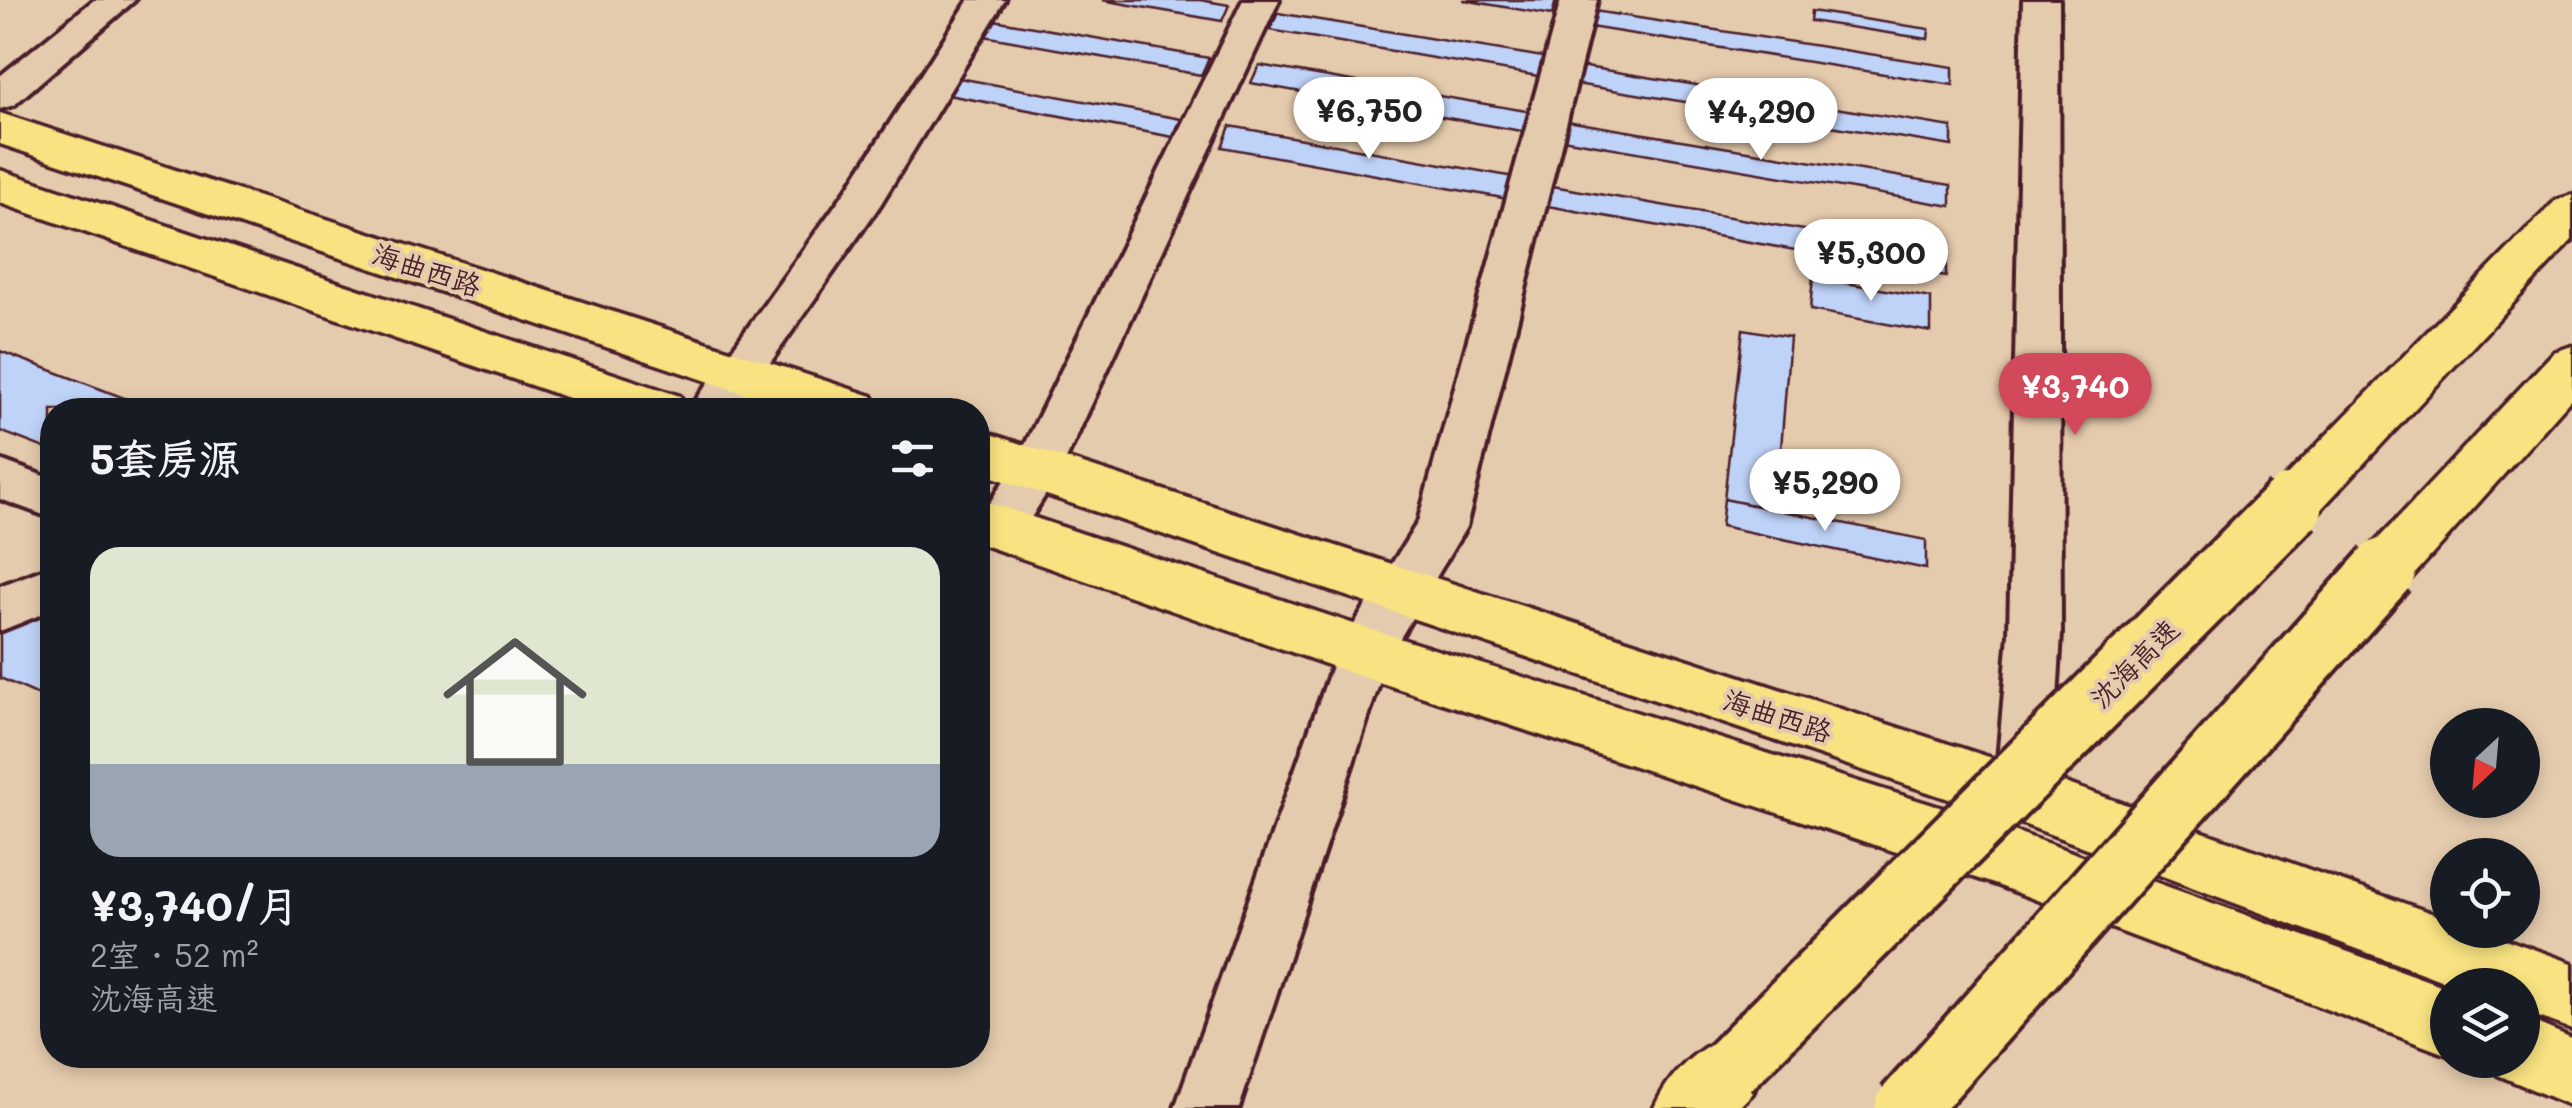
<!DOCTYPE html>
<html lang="zh">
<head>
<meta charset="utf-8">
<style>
  body { margin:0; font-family:Mali,"LXGW WenKai TC",sans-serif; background:#242831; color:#f1f3f6; height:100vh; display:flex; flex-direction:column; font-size:38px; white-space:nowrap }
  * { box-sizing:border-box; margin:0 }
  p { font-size:32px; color:#9ea1a6 }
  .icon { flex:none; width:55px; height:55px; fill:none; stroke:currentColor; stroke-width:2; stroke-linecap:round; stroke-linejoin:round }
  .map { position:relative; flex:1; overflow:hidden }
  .details { position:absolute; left:40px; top:398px; width:950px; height:670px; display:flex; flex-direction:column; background:#171b24; border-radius:40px; box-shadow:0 5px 15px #0003 }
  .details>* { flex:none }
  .needle { width:65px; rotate:206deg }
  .controls { position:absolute; left:2430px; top:708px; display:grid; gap:20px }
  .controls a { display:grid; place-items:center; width:110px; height:110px; border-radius:50%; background:#171b24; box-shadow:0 5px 15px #0003; font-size:50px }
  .price { position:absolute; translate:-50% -85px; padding:0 22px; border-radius:35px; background:#fff; color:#222; font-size:32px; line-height:65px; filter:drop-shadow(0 2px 5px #0008) }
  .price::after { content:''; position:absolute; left:50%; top:60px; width:30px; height:22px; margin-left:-15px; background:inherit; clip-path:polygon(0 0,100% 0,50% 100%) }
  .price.current { background:#d1495b; color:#fff }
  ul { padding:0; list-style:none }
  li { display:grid; align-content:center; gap:20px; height:530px; padding:0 50px }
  li span { display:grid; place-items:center; height:310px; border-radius:30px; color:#555 }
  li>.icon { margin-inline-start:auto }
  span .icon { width:180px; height:180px; fill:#fffc; stroke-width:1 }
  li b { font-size:42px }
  h2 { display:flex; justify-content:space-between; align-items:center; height:120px; padding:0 50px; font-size:42px }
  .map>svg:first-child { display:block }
  .building { fill:#bfd3f8; stroke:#4a1f2b; stroke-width:2.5 }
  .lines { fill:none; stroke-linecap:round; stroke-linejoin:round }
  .minor-casing { stroke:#4a1f2b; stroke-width:8 }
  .major-casing { stroke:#4a1f2b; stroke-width:7 }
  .highway-casing { stroke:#4a1f2b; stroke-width:7 }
  .minor { fill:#e5cbad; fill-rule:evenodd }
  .major { fill:#f8e281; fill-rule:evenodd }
  .highway { fill:#f8e281; fill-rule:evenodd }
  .highway-bridge-casing { stroke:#4a1f2b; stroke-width:69; stroke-linecap:butt }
  .highway-bridge { stroke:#f8e281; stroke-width:61 }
  .labels { text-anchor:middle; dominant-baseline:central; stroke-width:8; stroke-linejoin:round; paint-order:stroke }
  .street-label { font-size:28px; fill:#4a1f2b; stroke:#e5cbad }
</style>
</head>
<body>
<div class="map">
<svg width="2572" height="1108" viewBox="0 0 2572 1108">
  <rect width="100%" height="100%" fill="#e5cbad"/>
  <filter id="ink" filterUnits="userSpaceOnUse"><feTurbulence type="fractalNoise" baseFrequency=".01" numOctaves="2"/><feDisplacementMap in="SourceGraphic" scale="20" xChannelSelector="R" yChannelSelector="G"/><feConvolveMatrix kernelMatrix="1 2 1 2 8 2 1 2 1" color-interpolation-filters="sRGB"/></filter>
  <g filter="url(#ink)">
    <path class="building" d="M 1102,0 L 1200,0 L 1229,5 L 1222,21 Z
      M 1463,0 L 1556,0 L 1552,15 Z
      M 1594,11 L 1953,67 L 1953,85 L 1590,27 Z
      M 1811,11 L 1929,29 L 1928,39 L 1810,21 Z
      M 1278,13 L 1543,57 L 1538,76 L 1270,30 Z
      M 994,20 L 1209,58 L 1201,75 L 984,36 Z
      M 1259,65 L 1532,112 L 1527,132 L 1251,83 Z
      M 1580,66 L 1952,127 L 1952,146 L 1576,84 Z
      M 959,78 L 1181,119 L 1173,137 L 948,95 Z
      M 1567,121 L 1951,185 L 1951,206 L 1562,139 Z
      M 1230,126 L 1514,177 L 1508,199 L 1222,147 Z
      M 1547,185 L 1946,255 L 1946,277 L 1542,205 Z
      M 1813,277 L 1931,298 L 1931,332 L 1810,310 Z
      M 1743,329 L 1790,337 L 1776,510 L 1724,499 Z
      M 0,351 L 156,410 L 52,410 L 52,451 L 0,431 Z
      M 1724,499 L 1926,540 L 1926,569 L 1721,526 Z
      M 34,597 L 52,605 L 52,701 L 0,678 L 0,629 Z"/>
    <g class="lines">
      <g class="minor-casing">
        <path id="minor" d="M 94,0 L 135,0 L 14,105 L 0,109 L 0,76 Z
          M 969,0 L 1005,0 L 880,205 L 737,410 L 689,410 L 850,185 Z
          M 1243,0 L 1279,0 L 1061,470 L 1015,543 L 998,549 L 981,543 L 978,521 L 1018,459 Z
          M 1561,0 L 1597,0 L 1466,527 L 1387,660 L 1239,1108 L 1175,1108 L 1337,652 L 1418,522 Z
          M 2023,0 L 2059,0 L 2061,634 L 2051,795 L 2043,813 L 2023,821 L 2003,813 L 1995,795 L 2009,634 Z
          M 0,460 L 52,479 L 52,518 L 0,499 Z
          M 52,566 L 52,610 L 0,631 L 0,586 Z"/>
      </g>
      <g class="major-casing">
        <path id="major" d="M 0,113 L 872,396 L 880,410 L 794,410 L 0,144 Z
          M 0,170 L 680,396 L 688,410 L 603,410 L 0,203 Z
          M 978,430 L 2023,768 L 2448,919 L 2448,930 L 2480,930 L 2572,963 L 2572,1029 L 2522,1011 L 2522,985 L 2454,985 L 2023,824 L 978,472 Z
          M 978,499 L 1363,627 L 1997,825 L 2448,988 L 2448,1055 L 1997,885 L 1363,677 L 978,543 Z
          M 2522,1017 L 2572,1038 L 2572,1106 L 2498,1075 L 2492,1060 L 2522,1060 Z"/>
      </g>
      <g class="highway-casing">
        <path id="highway" d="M 2572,195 L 2572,240 L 2311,520 L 2292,527 L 2273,520 L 2265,505 L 2273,490 L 2556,200 Z
          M 2572,346 L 2572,398 L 2405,585 L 2385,592 L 2365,585 L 2357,569 L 2365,553 L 2554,352 Z
          M 1729,1035 L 1753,1045 L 1763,1069 L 1753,1093 L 1738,1108 L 1654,1108 C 1669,1074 1695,1049 1729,1035 Z"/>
      </g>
      <use href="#minor" class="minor"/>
      <use href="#major" class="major"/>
      <use href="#highway" class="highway"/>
      <g class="highway-bridge-casing">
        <path id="highway-bridge" d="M 1729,1069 L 2292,505
          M 1906,1108 L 2385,569"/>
      </g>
      <use href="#highway-bridge" class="highway-bridge"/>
    </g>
  </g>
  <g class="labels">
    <g class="street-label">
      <text transform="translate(427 269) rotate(18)">海曲西路</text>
      <text transform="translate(2134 663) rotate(-45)">沈海高速</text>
      <text transform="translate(1778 715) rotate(18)">海曲西路</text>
    </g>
  </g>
</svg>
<div class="controls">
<a><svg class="needle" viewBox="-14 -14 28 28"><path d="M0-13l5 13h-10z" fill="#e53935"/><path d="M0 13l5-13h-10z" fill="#9ea1a6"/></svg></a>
<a><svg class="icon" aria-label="locate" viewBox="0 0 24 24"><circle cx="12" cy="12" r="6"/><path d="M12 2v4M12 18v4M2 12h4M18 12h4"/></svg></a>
<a><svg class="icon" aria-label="layers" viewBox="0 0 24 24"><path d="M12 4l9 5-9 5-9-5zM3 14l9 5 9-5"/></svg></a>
</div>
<b class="price" style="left:1369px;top:162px">¥6,750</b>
<b class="price" style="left:1761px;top:163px">¥4,290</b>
<b class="price" style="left:1871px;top:304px">¥5,300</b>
<b class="price current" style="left:2075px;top:438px">¥3,740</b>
<b class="price" style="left:1825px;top:534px">¥5,290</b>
<section class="details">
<h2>5套房源<svg class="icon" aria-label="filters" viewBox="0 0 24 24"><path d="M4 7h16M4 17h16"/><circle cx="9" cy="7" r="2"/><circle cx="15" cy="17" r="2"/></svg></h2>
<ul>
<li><span style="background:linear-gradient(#dfe7d0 70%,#9aa5b1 0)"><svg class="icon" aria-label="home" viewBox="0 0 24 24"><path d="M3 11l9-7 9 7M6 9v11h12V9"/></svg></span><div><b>¥3,740/月</b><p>2室 · 52 m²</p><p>沈海高速</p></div></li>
</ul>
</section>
</div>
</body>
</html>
